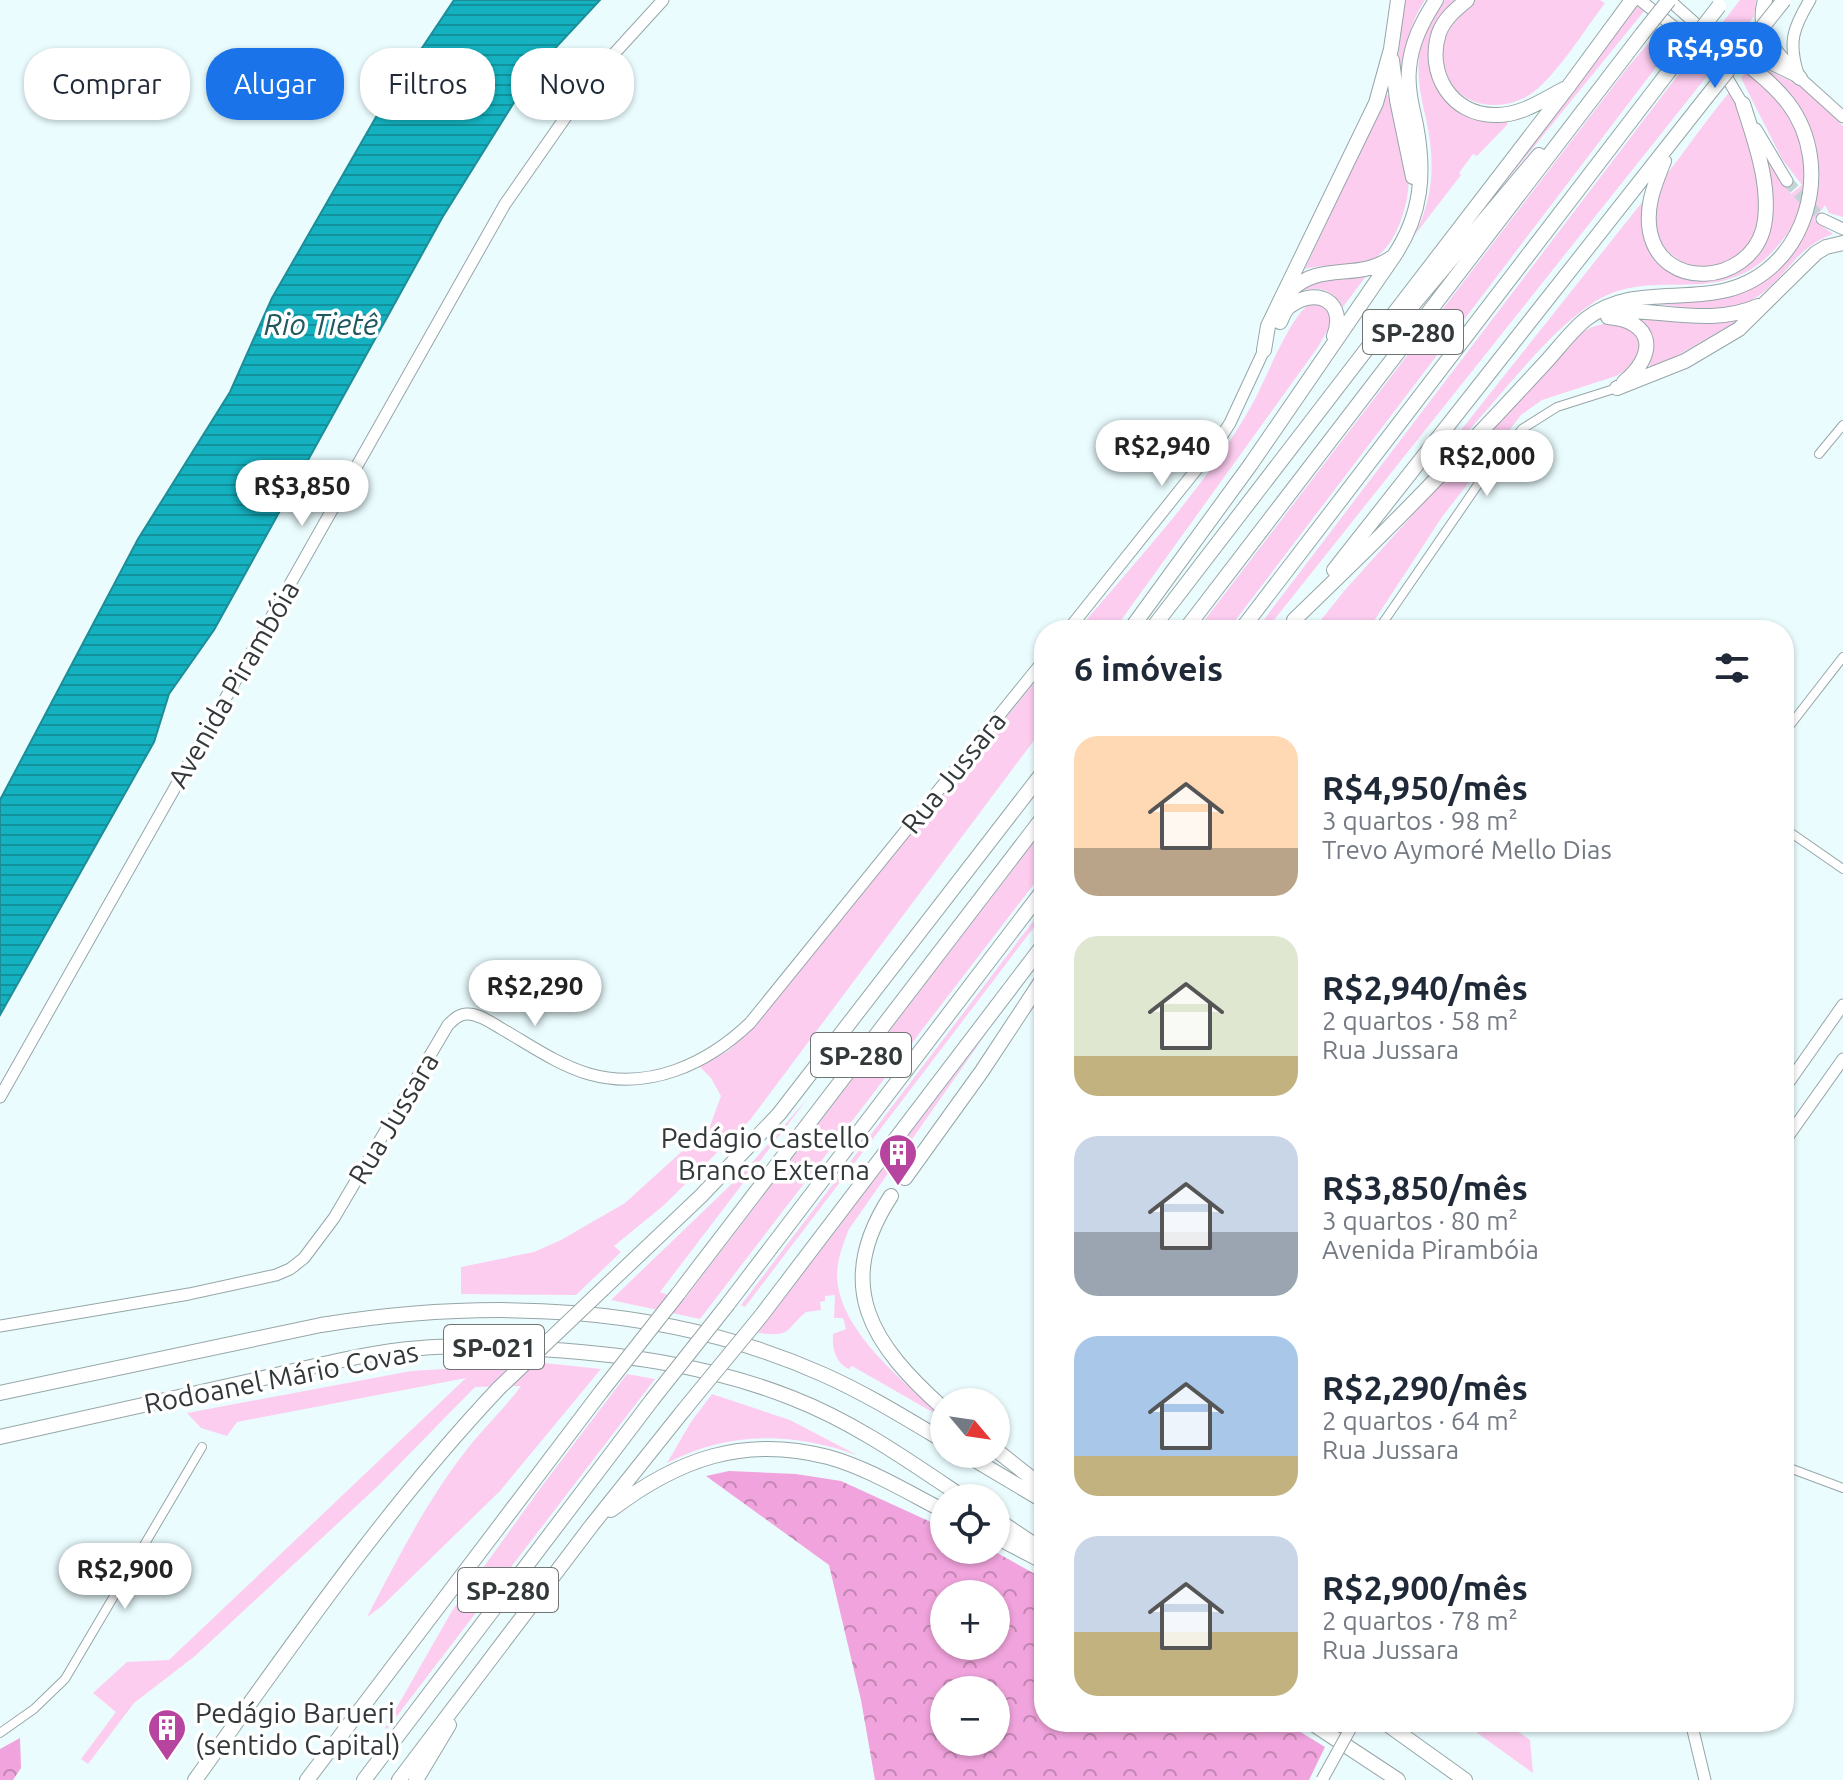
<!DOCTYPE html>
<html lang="pt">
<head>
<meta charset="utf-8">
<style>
  body { margin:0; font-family:Ubuntu,sans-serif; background:#f2f2f3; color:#1f2937; height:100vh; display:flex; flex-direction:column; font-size:30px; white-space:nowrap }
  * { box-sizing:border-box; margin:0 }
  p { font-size:26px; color:#747a83 }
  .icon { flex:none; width:44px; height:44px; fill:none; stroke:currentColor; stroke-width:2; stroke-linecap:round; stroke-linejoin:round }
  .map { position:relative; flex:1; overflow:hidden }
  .panel { position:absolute; left:1034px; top:620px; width:760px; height:1112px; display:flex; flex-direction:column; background:#fff; border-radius:32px; box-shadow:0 2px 6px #0004 }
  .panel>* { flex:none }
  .hud { position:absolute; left:24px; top:48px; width:760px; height:72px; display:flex; gap:16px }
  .needle { width:52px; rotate:119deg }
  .buttons { position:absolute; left:930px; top:1388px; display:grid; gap:16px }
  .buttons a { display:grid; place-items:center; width:80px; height:80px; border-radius:50%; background:#fff; box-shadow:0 2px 6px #0004; font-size:40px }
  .price { position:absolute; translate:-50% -68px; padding:0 18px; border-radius:28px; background:#fff; color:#222; font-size:26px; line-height:52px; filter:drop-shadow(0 2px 4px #0008) }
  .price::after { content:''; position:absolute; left:50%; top:48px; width:24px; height:18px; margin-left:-12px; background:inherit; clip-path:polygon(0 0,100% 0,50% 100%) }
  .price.active { background:#1a73e8; color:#fff }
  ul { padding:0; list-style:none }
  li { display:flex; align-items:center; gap:24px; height:200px; padding:0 40px }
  li span { display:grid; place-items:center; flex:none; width:224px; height:160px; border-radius:24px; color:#555 }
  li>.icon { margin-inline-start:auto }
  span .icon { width:96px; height:96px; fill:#fffc; stroke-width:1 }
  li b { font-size:34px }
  h2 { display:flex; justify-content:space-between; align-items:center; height:96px; padding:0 40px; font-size:34px }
  .chip { padding:0 28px; border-radius:32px; background:#fff; box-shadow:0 2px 6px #0004; font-size:28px; line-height:72px }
  .chip.active { background:#1a73e8; color:#fff }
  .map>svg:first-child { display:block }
  .green { fill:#fdcdf0 }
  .forest { fill:url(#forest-crowns); fill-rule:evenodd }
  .water { fill:url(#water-rules); stroke:#1d8e98; stroke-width:2 }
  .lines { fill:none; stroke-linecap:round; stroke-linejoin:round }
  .secondary-tunnel { stroke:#c5d5d7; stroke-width:11; stroke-dasharray:11 5.5; stroke-linecap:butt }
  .street-casing { stroke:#96a6a8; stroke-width:10 }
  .secondary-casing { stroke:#96a6a8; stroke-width:13 }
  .highway-casing { stroke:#96a6a8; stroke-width:16 }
  .street { stroke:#fff; stroke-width:8 }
  .secondary { stroke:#fff; stroke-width:11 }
  .highway { stroke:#fff; stroke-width:14 }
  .secondary-bridge-casing { stroke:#96a6a8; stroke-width:13; stroke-linecap:butt }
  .highway-bridge-casing { stroke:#96a6a8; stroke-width:16; stroke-linecap:butt }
  .secondary-bridge { stroke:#fff; stroke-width:11 }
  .highway-bridge { stroke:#fff; stroke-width:14 }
  .labels { text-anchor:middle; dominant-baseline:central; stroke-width:7; stroke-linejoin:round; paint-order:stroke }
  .shield { fill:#fff; stroke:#707475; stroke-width:2 }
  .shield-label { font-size:26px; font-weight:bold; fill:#33393a }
  .street-label { font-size:28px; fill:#33393a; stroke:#fff }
  .poi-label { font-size:28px; fill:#33393a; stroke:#fff; text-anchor:end }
  .water-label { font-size:30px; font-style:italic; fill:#1f585e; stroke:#fff }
</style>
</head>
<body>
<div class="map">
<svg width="1843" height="1780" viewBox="0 0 1843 1780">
  <defs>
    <pattern id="forest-crowns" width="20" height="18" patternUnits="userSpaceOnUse" patternTransform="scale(2)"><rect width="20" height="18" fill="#f0a3dc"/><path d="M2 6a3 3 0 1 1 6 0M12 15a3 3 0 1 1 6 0" fill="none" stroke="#c386b3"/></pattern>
    <pattern id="water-rules" width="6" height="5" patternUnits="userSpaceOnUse" patternTransform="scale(2)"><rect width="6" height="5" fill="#14b2c0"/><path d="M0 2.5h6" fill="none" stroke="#13929d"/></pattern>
  </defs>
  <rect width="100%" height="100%" fill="#eafcfe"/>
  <path class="green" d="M 1405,0 L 1425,0 C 1394,47 1408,89 1416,140 L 1397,65 Z
    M 1445,0 L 1458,0 L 1446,14 L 1439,88 L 1506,120 L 1508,124 L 1477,156 L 1473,154 L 1459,173 L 1461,175 L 1414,236 C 1436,194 1435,155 1424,110 C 1420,92 1417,75 1419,56 C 1422,35 1433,17 1445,0 Z
    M 1474,0 L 1600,0 L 1605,3 C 1585,29 1553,82 1526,97 C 1488,117 1440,98 1443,51 C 1444,29 1460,14 1474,0 Z
    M 1740,0 L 1756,0 L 1754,16 L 1732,45 L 1716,31 Z
    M 1637,5 L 1645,10 L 1455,244 Z
    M 1663,26 L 1676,36 L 1661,55 L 1663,58 L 1228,630 L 1197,630 L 1628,67 Z
    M 1697,50 L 1715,66 L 1266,630 L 1256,630 Z
    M 1760,67 L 1804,87 L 1843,126 L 1843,217 L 1829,213 L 1825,205 L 1814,220 L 1833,234 C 1811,242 1800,254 1784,272 C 1739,324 1709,311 1647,302 L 1741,288 L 1810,218 L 1819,184 L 1816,145 L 1811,129 L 1795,101 L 1781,84 Z
    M 1747,71 C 1781,95 1803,129 1806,171 C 1807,193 1799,217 1787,234 C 1726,321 1656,258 1590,305 C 1548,333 1503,393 1468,431 C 1456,444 1445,460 1431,471 L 1430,469 L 1643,201 L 1643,221 L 1674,269 L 1730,273 L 1772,214 L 1772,193 L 1766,160 L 1768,159 L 1791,194 L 1802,185 L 1782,159 L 1741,78 Z
    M 1731,90 C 1748,126 1775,206 1752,243 C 1745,255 1736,259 1723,263 C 1682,278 1646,243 1655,200 C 1659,181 1672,168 1683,153 C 1698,132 1714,111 1731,90 Z
    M 1389,95 C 1399,116 1411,167 1408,191 C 1405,216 1392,253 1366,263 C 1347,270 1325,263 1305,269 L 1385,96 Z
    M 1366,276 L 1343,307 C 1334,291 1320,285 1302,291 L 1300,288 L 1324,277 Z
    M 1312,303 L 1320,303 C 1337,321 1329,327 1318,347 L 1114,630 L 1078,630 C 1140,556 1207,486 1254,401 C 1266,379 1292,311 1312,303 Z
    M 1635,317 L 1740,318 L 1741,319 L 1654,369 L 1649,368 C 1654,344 1658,334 1635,317 Z
    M 1607,323 L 1628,325 L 1643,345 L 1631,367 L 1616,376 L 1542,400 L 1521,415 L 1442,517 L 1368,630 L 1313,630 L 1345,590 L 1571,339 L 1592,327 Z
    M 1044,671 L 1044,727 L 750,1120 L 663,1206 L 614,1246 L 621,1252 L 576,1295 L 461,1294 L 461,1267 L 534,1252 L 561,1240 L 625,1203 L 710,1126 L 721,1096 L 711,1078 L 699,1066 L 728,1051 L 753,1028 Z
    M 1044,829 L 1044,871 L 700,1319 L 611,1300 L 743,1173 L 808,1098 L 660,1292 L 683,1301 Z
    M 1044,907 L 1044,914 L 745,1307 L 741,1305 Z
    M 988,1031 L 849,1229 C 843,1244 837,1260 837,1276 C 839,1332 904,1380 941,1417 L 852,1366 L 849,1369 C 835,1363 832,1348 833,1334 L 846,1329 L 843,1318 L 834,1318 L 835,1295 L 825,1296 L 825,1301 L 820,1302 L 821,1310 L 806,1312 C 784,1331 792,1337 758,1333 Z
    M 545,1363 L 601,1369 L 500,1491 L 382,1606 L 367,1617 C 397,1560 426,1502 465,1452 C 482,1429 505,1408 521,1386 L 475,1387 L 379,1485 L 195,1656 L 134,1703 L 88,1764 L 81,1759 L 116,1712 L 93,1693 L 127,1662 L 169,1660 L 466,1378 L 237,1422 L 227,1436 L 201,1428 L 187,1413 L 411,1371 Z
    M 627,1374 L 655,1379 L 387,1729 L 385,1728 L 452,1611 L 542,1486 Z
    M 712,1394 L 790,1420 L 857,1455 C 792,1432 729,1431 667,1463 L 691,1422 Z
    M 1462,1722 L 1504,1722 L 1530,1740 L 1533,1773 Z"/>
  <path class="forest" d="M 729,1471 L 796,1474 L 841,1481 L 944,1528 L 944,1550 L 992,1550 L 1044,1579 L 1044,1722 L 1284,1722 L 1325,1747 L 1309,1780 L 875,1780 L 861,1700 L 829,1565 L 706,1476 ZM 944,1594 L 996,1594 L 996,1646 L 944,1646 ZM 944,1690 L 996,1690 L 996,1742 L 944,1742 Z
    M 20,1738 L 21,1768 L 13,1780 L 0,1780 L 0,1749 Z"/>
  <path class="water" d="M 454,0 L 600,0 L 533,72 L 442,218 L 214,630 L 169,694 L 154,742 L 0,1015 L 0,800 L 138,539 L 230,392 L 272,298 L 376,117 Z"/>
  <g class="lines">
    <path class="secondary-tunnel" d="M 1787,181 L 1822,219"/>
    <g class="street-casing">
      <path id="street" d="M 1819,454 L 1843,425
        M 1378,630 L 1479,483 L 1522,429 L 1557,407 L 1617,388
        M 1784,733 L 1843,657
        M 1784,828 L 1843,869
        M 1784,1466 L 1843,1488
        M 0,1733 L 34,1709 L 65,1679 L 202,1447"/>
    </g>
    <g class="secondary-casing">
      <path id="secondary" d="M 1640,0 L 1717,61 L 1746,110
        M 1669,0 L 1705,32
        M 1738,48 L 1800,78 L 1843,117
        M 1798,74 C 1788,42 1793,28 1810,0
        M 1756,129 L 1787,181
        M 1822,219 L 1843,229
        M 1068,630 L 1216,445 L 1230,423 L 1264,350
        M 1784,1089 L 1843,1005
        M 0,1097 L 505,204 L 581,95 L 612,56 L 663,0
        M 1784,1142 L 1843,1059
        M 0,1326 L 189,1294 L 276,1275 L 290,1269 L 304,1258 L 334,1218 L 448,1025 C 454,1019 460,1013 469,1014 C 481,1015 492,1023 502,1029 C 530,1045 558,1065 589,1074 C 649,1091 707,1064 750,1023 L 1044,660
        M 1691,1722 L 1705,1780"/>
    </g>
    <g class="highway-casing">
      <path id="highway" d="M 1467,0 C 1456,9 1444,19 1439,33 C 1426,73 1451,115 1495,115 C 1520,116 1543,100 1564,89
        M 1765,0 C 1755,36 1777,54 1800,78
        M 1392,60 L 1397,100 L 1413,177
        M 1664,161 C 1655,184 1645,206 1650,232 C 1662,291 1747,285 1763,230 C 1773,191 1755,141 1743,104
        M 1289,292 C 1320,260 1357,282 1391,258
        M 1609,311 C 1659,308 1711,327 1758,306
        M 1608,317 C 1655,321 1657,355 1624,382
        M 1280,322 C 1283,316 1285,309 1290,306 C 1317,286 1347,302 1334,336
        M 1385,338 L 1539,155
        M 1264,350 L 1268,326 L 1376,103 L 1391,49 L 1398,0
        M 1617,388 L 1685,361 L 1739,329 L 1816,253 L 1826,247 L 1843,243
        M 1334,570 L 1705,99
        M 1294,620 C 1354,562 1414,504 1470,443 C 1495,417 1520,390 1545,363 C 1558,349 1571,331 1586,319 C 1629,286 1679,302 1727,290 C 1807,270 1836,166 1788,103 C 1767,76 1737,57 1709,37
        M 1130,630 L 1251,464 L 1394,256 C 1422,214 1425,173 1416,125 C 1412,107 1407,88 1409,69 C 1411,43 1422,22 1436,0
        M 1151,630 L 1568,87 L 1632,0
        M 1185,630 L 1642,34
        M 1241,630 L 1676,62
        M 905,1178 L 982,1071 L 1044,977
        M 891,1196 C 832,1286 872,1345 944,1409
        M 603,1289 L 701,1196 L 779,1114 L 1044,771
        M 678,1294 L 1044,816
        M 728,1304 L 1044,889
        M 761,1316 L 1044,944
        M 0,1393 L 321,1325 C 489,1298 665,1304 822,1374 C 865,1393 904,1417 944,1441
        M 0,1437 C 85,1418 170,1399 255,1380 C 309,1368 365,1352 421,1348 C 456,1345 490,1347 525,1348 C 615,1353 707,1364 792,1398 C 854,1422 909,1461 964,1498
        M 996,1450 L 1044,1488
        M 965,1454 L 1044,1501
        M 611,1510 C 678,1459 744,1435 828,1457 C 868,1468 907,1492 944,1511
        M 996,1519 L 1044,1551
        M 996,1537 L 1044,1562
        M 1310,1722 L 1398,1780
        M 1384,1722 L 1465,1780
        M 195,1780 C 292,1645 385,1509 499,1388
        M 307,1780 L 601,1392
        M 364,1780 L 652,1400
        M 399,1780 L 592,1525 L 683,1411
        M 416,1780 L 449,1725"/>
    </g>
    <use href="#street" class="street"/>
    <use href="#secondary" class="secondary"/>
    <use href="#highway" class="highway"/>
    <g class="secondary-bridge-casing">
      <path id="secondary-bridge" d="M 1322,1780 L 1354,1722"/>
    </g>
    <g class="highway-bridge-casing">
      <path id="highway-bridge" d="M 1642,34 L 1669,0
        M 1676,62 L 1719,6
        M 1705,99 L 1784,0
        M 499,1388 L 603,1289
        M 601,1392 L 678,1294
        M 652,1400 L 728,1304
        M 683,1411 L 761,1316"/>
    </g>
    <use href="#secondary-bridge" class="secondary-bridge"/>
    <use href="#highway-bridge" class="highway-bridge"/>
  </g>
  <defs>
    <g id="building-pin" transform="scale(2)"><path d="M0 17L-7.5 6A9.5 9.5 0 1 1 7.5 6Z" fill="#b745a0" stroke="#fff"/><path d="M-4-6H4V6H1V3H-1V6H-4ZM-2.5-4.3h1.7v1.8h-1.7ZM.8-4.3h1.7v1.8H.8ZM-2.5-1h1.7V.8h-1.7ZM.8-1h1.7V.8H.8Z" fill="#fff"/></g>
  </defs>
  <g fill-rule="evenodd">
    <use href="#building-pin" x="898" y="1153"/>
    <use href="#building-pin" x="167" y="1728"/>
  </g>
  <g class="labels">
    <g class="shield">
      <rect x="1363" y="310" width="100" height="44" rx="6"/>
      <rect x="811" y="1033" width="100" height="44" rx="6"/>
      <rect x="444" y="1325" width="100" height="44" rx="6"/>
      <rect x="458" y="1568" width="100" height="44" rx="6"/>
    </g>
    <g class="shield-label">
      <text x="1413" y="332">SP-280</text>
      <text x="861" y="1055">SP-280</text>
      <text x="494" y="1347">SP-021</text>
      <text x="508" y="1590">SP-280</text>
    </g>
    <g class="street-label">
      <text transform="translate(233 684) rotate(-60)">Avenida Pirambóia</text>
      <text transform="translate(953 772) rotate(-51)">Rua Jussara</text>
      <text transform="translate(393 1118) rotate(-59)">Rua Jussara</text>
      <text transform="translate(281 1377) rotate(-11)">Rodoanel Mário Covas</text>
    </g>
    <g class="poi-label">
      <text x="870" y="1137">Pedágio Castello<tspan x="870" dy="32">Branco Externa</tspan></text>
      <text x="195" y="1712" text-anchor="start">Pedágio Barueri<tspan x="195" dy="32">(sentido Capital)</tspan></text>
    </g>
    <g class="water-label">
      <text x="321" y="324">Rio Tietê</text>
    </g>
  </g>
</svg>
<div class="buttons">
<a><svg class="needle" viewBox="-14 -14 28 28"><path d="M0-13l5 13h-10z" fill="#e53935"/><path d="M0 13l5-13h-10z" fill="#747a83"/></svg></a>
<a><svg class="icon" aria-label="locate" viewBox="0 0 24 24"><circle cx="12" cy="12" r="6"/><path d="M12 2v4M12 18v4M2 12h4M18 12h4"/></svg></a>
<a>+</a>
<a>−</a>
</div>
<b class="price active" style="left:1715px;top:90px">R$4,950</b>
<b class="price" style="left:1162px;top:488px">R$2,940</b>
<b class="price" style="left:1487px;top:498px">R$2,000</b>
<b class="price" style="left:302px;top:528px">R$3,850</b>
<b class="price" style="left:535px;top:1028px">R$2,290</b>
<b class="price" style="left:125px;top:1611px">R$2,900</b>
<div class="hud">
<a class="chip">Comprar</a>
<a class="chip active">Alugar</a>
<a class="chip">Filtros</a>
<a class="chip">Novo</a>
</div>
<section class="panel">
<h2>6 imóveis<svg class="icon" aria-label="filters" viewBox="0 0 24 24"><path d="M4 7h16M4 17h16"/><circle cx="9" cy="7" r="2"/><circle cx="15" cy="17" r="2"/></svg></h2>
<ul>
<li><span style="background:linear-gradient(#ffd9b3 70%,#b9a48a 0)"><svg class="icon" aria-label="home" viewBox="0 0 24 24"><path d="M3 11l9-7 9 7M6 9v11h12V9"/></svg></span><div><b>R$4,950/mês</b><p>3 quartos · 98 m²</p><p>Trevo Aymoré Mello Dias</p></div></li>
<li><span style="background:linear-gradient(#dfe7d0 75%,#c2b280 0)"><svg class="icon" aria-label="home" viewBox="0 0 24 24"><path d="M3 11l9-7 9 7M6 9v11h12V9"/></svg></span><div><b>R$2,940/mês</b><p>2 quartos · 58 m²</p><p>Rua Jussara</p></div></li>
<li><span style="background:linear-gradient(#c9d6e8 60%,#9aa5b1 0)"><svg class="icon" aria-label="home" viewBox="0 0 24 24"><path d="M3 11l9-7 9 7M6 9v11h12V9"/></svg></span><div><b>R$3,850/mês</b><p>3 quartos · 80 m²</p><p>Avenida Pirambóia</p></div></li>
<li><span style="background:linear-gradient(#a9c7e8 75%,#c2b280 0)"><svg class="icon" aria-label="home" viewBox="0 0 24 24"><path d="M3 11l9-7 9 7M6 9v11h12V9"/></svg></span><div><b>R$2,290/mês</b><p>2 quartos · 64 m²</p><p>Rua Jussara</p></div></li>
<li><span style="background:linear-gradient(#c9d6e8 60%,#c2b280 0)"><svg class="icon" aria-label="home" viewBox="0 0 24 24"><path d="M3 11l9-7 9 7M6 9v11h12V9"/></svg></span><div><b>R$2,900/mês</b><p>2 quartos · 78 m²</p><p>Rua Jussara</p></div></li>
</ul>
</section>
</div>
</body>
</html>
